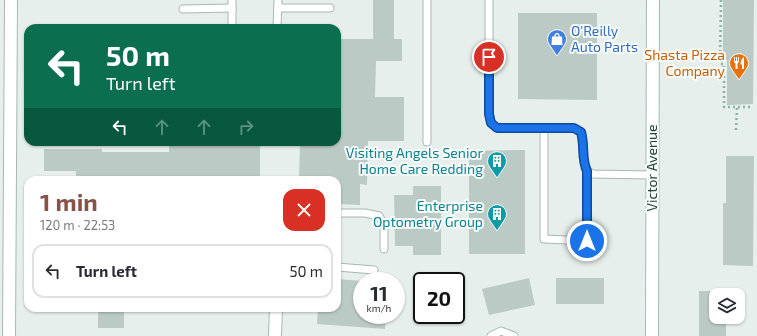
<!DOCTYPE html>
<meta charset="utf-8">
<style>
:root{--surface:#fff;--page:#f2f2f3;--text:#2b2b33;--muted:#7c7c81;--line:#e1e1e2;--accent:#855347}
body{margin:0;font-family:"Exo 2",sans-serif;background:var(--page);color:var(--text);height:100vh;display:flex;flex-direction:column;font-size:15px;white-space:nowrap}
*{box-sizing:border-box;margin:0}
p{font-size:13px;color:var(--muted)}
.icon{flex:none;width:22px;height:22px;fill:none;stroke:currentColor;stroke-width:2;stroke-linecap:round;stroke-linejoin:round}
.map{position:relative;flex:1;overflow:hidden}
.details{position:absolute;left:24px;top:176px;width:317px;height:136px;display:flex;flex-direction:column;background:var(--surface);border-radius:12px;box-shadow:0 1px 3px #0004}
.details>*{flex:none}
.hud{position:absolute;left:24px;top:24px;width:317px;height:122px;border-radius:12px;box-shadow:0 1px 3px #0004;background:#0b6e4f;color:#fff;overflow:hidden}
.tools{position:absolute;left:709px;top:288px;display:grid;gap:8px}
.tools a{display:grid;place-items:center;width:36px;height:36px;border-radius:8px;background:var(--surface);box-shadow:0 1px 3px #0004;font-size:20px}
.speed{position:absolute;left:353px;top:272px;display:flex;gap:8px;font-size:20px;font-weight:700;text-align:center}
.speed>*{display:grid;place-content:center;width:52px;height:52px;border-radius:50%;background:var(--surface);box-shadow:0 1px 3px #0004;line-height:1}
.speed small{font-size:10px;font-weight:400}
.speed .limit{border:2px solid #111;border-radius:6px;background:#fff;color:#111}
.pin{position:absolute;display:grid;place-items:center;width:34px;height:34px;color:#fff;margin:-17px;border:2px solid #fff;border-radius:50%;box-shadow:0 1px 4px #0007}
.me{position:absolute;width:44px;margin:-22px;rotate:0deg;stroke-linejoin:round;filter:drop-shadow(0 0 3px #0008)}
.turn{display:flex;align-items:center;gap:14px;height:84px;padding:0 16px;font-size:18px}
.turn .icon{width:52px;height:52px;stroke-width:2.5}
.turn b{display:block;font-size:28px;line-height:34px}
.lanes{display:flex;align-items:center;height:38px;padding:0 16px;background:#0003;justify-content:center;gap:20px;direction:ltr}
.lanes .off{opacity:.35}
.round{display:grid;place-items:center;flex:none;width:42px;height:42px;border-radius:12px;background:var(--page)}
.headline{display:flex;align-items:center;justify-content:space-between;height:68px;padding:0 16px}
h1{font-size:24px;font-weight:700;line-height:30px;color:var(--accent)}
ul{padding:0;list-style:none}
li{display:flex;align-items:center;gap:12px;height:54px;margin:0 8px 6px;padding:0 8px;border:2px solid var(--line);border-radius:12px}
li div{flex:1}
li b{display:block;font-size:15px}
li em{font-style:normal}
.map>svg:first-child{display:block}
.building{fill:#bbcac4}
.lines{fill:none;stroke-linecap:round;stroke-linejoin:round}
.service-casing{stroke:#a8b8b2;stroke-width:9}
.minor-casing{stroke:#a8b8b2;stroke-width:14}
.secondary-casing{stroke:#a4bbb3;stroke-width:14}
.path{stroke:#86b3a5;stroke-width:2.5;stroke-dasharray:2 3;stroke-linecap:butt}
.service{stroke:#fff;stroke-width:7}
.minor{stroke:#fff;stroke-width:12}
.secondary{stroke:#fff;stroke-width:12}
.route-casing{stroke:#114b97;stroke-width:10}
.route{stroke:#1a73e8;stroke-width:7}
.labels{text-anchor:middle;stroke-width:4;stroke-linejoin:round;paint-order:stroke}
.shop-label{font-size:14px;fill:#366cbe;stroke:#f7fbf9;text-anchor:start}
.food-label{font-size:14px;fill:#c56008;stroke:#f7fbf9;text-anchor:end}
.culture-label{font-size:14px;fill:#0d838f;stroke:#f7fbf9;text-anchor:end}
.street-label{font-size:14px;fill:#24423a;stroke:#f7fbf9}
</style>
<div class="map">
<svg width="757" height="336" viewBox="0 0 757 336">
<rect width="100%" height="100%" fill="#e6efeb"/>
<g class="building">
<path d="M 373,0 L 394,0 L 394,39 L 402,39 L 402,61 L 376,61 L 375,97 L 404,97 L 404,141 L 368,141 L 367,185 L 360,184 L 360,205 L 340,204 L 340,185 L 337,185 L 337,180 L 299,180 L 300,142 L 337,142 L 337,41 L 340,41 L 340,39 L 373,39 Z"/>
<path d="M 723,0 L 754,0 L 753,104 L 727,105 L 727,60 L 723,60 Z"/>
<path d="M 518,13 L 597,13 L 597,100 L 518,99 Z"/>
<path d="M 169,142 L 260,142 L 260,180 L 190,180 L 190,177 L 76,177 L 76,171 L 44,171 L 44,149 L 102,149 L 102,152 L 169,152 Z"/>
<path d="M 525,150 L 525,254 L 469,254 L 469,151 Z"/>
<path d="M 726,156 L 754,156 L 753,266 L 723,265 L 723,203 L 726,203 Z"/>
<path d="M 413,186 L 441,186 L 441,255 L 413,255 L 413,246 L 395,246 L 394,195 L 413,195 Z"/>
<path d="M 529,278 L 535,305 L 489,315 L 482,289 Z"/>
<rect x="556" y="278" width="48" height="26"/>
<path d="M 337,279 L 362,281 L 362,315 L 386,315 L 385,329 L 317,324 L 318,308 L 337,308 Z"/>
<path d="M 699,291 L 726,291 L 726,295 L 716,295 L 716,317 L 726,317 L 726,336 L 699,336 Z"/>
<rect x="98" y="308" width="26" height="20"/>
</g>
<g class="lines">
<defs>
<g id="service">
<path d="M 489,0 L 489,114 L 491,123 L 497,128 L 573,128 L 581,132 C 585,145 581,159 587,171 L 593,174 L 652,175"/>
<path d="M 278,8 L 330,8"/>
<path d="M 183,9 L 232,8"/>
<path d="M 232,28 L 232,0"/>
<path d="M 277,28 L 278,0"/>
<path d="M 544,128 L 544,239 L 587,241 L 587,171"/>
<path d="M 427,142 L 427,0"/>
<path d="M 337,213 L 365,213 L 379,216 L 384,225 L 384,249"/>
<path d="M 337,267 L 374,270"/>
<path d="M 491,336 L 501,331 L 514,336"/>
</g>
<g id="minor">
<path d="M 9,336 L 11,0"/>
<path d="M 275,336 L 276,308"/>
</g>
<path id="secondary" d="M 652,336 L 653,0"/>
</defs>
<use href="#service" class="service-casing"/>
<use href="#minor" class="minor-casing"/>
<use href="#secondary" class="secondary-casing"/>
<g class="path">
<path d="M 721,0 L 720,64 L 724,64 L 724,107 L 750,107"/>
<path d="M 736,130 L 737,107"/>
</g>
<use href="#service" class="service"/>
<use href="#minor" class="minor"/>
<use href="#secondary" class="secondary"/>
</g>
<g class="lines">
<defs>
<path id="route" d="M 489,57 L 489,114 L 491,123 L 497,128 L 574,128 L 581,132 C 585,145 581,159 587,171 L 587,241"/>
</defs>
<use href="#route" class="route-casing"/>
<use href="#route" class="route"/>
</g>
<defs>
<symbol id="shop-pin" viewBox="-11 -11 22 30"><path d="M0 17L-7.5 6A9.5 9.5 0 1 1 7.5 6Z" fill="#3f7fe0" stroke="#f7fbf9"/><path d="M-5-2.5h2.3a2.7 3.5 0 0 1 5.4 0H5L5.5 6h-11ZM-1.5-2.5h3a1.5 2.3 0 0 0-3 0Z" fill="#fff"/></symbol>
<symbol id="restaurant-pin" viewBox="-11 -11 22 30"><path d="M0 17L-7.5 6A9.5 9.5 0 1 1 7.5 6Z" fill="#e8710a" stroke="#f7fbf9"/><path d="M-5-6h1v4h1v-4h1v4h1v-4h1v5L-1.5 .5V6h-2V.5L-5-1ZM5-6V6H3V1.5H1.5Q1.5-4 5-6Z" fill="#fff"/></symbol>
<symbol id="building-pin" viewBox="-11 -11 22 30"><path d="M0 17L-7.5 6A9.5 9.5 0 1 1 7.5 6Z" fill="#0f9aa8" stroke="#f7fbf9"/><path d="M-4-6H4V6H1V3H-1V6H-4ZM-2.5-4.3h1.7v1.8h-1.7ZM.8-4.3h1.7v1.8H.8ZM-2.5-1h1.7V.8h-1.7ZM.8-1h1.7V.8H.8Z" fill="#fff"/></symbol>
</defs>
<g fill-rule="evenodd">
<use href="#shop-pin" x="546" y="28" width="22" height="30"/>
<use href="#restaurant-pin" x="728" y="52" width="22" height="30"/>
<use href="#building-pin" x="486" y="150" width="22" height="30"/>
<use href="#building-pin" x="486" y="203" width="22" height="30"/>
</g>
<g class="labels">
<g class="shop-label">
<text x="571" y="36">O'Reilly<tspan x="571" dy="16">Auto Parts</tspan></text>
</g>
<g class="food-label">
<text x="725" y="60">Shasta Pizza<tspan x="725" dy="16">Company</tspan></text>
</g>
<g class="culture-label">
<text x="483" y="158">Visiting Angels Senior<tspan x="483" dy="16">Home Care Redding</tspan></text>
<text x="483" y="211">Enterprise<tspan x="483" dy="16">Optometry Group</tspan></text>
</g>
<g class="street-label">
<text transform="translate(652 168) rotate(-90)" y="5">Victor Avenue</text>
</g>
</g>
</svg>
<div class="tools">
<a><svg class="icon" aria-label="layers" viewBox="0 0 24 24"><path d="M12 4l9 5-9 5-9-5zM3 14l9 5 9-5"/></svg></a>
</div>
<div class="speed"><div>11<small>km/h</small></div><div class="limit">20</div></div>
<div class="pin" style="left:489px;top:57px;background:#d93025"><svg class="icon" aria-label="arrive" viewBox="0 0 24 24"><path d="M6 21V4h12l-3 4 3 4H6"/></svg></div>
<svg class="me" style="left:587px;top:241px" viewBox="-20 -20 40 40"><circle r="17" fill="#1a73e8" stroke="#fff" stroke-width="3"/><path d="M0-11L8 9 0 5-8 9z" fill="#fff"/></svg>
<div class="hud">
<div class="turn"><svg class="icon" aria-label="left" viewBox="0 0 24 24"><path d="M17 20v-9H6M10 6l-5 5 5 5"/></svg><div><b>50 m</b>Turn left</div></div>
<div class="lanes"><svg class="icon" aria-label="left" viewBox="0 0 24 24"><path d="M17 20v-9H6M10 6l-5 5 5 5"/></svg><svg class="icon off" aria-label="ahead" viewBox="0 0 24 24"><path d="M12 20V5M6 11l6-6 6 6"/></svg><svg class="icon off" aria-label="ahead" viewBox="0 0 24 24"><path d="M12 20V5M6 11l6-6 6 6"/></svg><svg class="icon off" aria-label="right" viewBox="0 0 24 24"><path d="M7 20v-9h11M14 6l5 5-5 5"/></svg></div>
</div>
<section class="details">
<div class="headline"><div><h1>1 min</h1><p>120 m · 22:53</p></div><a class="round" style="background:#d93025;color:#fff"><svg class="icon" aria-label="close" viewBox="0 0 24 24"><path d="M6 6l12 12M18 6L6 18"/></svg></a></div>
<ul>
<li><svg class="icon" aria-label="left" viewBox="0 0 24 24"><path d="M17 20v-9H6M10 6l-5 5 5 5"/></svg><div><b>Turn left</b></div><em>50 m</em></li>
</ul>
</section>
</div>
